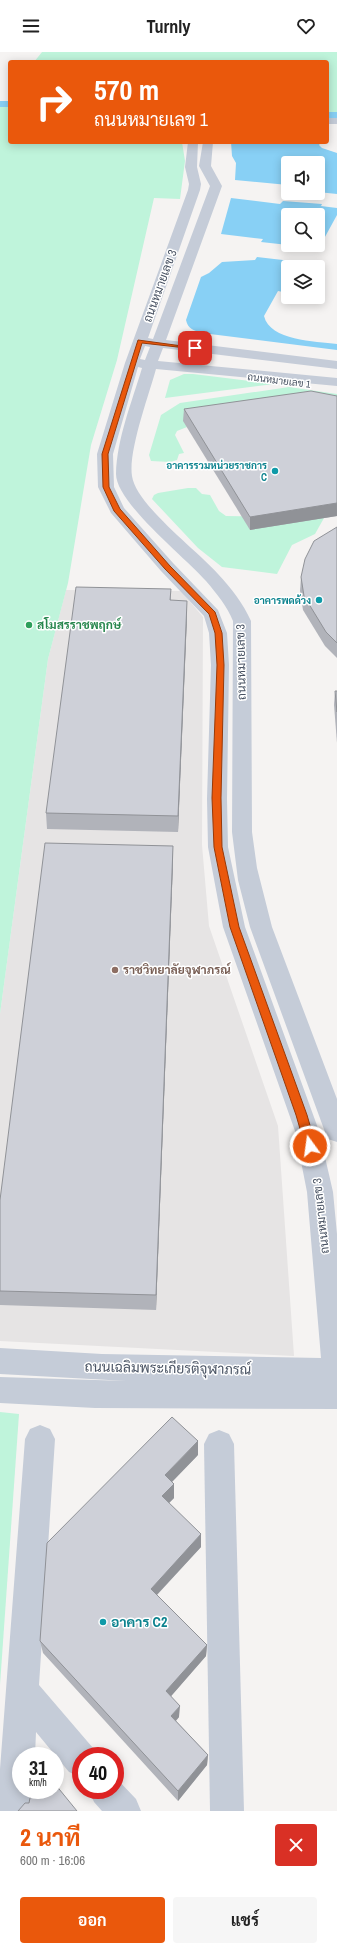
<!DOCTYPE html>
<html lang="th">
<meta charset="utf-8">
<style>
:root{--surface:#fff;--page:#f6f6f6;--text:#222;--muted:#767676;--accent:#ea580c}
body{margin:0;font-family:"Archivo Narrow",Sarabun,sans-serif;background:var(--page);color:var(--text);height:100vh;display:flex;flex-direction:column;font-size:15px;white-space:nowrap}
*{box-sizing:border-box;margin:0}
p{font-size:13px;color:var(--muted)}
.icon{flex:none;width:22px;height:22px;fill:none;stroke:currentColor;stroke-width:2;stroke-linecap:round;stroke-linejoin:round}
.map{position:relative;height:1759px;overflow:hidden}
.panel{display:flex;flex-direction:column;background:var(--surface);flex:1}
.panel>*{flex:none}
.hud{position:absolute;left:8px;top:8px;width:321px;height:84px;border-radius:4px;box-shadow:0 2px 10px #0003;background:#ea580c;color:#fff;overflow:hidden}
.buttons{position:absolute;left:281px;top:104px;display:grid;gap:8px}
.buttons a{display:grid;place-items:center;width:44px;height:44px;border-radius:4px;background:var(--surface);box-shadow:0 2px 10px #0003;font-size:20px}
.speed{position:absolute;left:12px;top:1695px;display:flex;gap:8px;font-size:20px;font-weight:700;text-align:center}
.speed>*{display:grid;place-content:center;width:52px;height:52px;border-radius:50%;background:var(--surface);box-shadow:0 2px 10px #0003;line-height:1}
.speed small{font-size:10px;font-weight:400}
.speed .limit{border:6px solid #d22;background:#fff;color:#111}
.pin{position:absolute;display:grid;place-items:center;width:34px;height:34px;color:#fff;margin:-17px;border-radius:8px;box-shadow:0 2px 6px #0006}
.me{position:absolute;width:44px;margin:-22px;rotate:346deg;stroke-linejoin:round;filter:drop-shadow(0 0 3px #0008)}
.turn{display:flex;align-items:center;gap:14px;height:84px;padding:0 20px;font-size:18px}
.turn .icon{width:52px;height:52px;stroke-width:2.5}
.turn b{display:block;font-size:28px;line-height:34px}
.round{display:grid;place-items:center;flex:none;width:42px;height:42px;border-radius:4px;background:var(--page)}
.overview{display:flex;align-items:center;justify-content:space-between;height:68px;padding:0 20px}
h1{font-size:24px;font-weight:700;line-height:30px;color:var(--accent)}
.cta{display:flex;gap:8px;margin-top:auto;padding:8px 20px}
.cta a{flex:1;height:46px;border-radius:4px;background:var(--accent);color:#fff;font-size:16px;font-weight:700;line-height:46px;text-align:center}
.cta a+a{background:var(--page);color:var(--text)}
header{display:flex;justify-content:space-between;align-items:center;height:52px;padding:0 20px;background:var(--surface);font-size:18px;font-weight:700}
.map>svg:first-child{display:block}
.education{fill:#e6e4e4}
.green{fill:#bff4db}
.water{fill:#88d0f5}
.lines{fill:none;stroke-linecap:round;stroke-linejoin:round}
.canal{fill:#88d0f5;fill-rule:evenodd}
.minor{fill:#c5ccd8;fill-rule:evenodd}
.wall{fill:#b1b3ba}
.shaded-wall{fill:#909297}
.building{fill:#ced0d8;stroke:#909297}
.route{fill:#ea580c;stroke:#983908}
.culture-dot{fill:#0f9aa8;stroke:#fff;stroke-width:1.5}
.leisure-dot{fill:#2e9e5b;stroke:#fff;stroke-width:1.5}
.education-dot{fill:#8d6e63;stroke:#fff;stroke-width:1.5}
.labels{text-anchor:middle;stroke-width:3;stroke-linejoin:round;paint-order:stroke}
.far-street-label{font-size:10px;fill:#485262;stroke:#fff}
.far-culture-label{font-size:10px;font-weight:bold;fill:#0d838f;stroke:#fff;text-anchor:end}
.street-label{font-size:12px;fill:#485262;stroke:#fff}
.leisure-label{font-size:12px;font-weight:bold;fill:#27864d;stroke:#fff;text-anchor:start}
.education-label{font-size:12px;font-weight:bold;fill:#785e54;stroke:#fff;text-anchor:start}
.near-street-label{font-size:14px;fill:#485262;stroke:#fff}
.near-culture-label{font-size:14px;font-weight:bold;fill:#0d838f;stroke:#fff;text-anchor:start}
</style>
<header><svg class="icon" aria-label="menu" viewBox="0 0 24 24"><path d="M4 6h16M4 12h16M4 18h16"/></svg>Turnly<svg class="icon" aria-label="heart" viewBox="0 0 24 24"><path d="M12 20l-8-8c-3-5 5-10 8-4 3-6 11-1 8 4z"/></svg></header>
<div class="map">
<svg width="337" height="1759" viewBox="0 0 337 1759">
<rect width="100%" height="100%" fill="#f5f3f2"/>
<path class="education" d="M 66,538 L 181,539 L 203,565 L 202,793 L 209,874 L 278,1074 L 294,1304 L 0,1289 L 0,962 L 48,607 Z"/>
<g class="green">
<path d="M 42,0 L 337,0 L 337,62 L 327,62 L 327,10 L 34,10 Z"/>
<path d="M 0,54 L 10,54 L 10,90 L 182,90 L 185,109 L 180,147 L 154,146 L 117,308 L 91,393 L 68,531 L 48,607 L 0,962 Z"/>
<path d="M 184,322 L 193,322 L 274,332 L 165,346 L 170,328 Z"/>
<path d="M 289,335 L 337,342 L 337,357 L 184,369 L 187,375 L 177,379 L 175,383 L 184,401 L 179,402 L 177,408 L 170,410 L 151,409 L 149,403 L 161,363 L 180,351 Z"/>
<path d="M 188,436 L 196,436 L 202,442 L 210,443 L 219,459 L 226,464 L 324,466 L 315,482 L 292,493 L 277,522 L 222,515 L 198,496 L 152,447 L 154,443 L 158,441 Z"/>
<path d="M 0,1360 L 19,1362 L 0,1633 Z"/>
</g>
<g class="water">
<path d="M 231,90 L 321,90 L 319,93 L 322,96 L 337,101 L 337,142 L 318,140 L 318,111 L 288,111 L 288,133 L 235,128 L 236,111 L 232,104 Z"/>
<path d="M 231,146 L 280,152 L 283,149 L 322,152 L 321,154 L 337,156 L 337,163 L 320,194 L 308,193 L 318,193 L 318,163 L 288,163 L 288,193 L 261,190 L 263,187 L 221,182 Z"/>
<path d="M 257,205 L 300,210 L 297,215 L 288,215 L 288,231 L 283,240 L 278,239 L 264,264 C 270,289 315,289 337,292 L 337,298 L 202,281 C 193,278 188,277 186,268 L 201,225 L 209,221 L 222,210 L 255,208 Z"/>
</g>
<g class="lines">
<g class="canal">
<rect x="0" y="49" width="10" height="6"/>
<rect x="327" y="60" width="10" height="6"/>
</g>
<g class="minor">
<rect x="327" y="66" width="10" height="6"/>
<path d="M 188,90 L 198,90 L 197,115 L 201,132 L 200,138 L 148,286 L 153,287 L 210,134 L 199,114 L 203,90 L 213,90 L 211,114 L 222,134 L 166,288 L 337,309 L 337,317 L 163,296 L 158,309 L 337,326 L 337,334 L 156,317 C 149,343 128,399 132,424 C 136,453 197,498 218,522 C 231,536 243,551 251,569 L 252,780 L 257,816 L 272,875 L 337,1047 L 337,1090 L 328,1087 L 325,1080 L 250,875 L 238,828 L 232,780 L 233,569 C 227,554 217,542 206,529 C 186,506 116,451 116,422 C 117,386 132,350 142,316 L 138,315 L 113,402 L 114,435 L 124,456 L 173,511 L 218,558 L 227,581 L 229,613 L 227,747 L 228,795 L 245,875 L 319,1079 L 333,1140 L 337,1182 L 337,1357 L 95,1356 L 0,1351 L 0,1325 L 127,1329 L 0,1322 L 0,1296 L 102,1302 L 321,1306 L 307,1140 L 295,1079 L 223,875 L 208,795 L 207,747 L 211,613 L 209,581 L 204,564 L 161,519 L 111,461 L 98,435 L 97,402 L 125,311 L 188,138 L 189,132 L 185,115 ZM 145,294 L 150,295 L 145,308 L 140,307 Z"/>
<path d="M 40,1373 L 50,1377 L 55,1387 L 39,1633 L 93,1696 L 96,1704 L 81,1704 L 81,1725 L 69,1720 L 36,1680 L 35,1704 L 21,1704 L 21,1738 L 33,1738 L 31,1759 L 0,1759 L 0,1717 L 25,1387 L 30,1377 Z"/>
<path d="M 219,1378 L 229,1382 L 234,1392 L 244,1759 L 210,1759 L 204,1392 L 209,1382 Z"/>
<path d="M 115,1725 L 136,1747 L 141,1759 L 102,1759 L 94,1750 L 89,1738 L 115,1738 Z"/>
</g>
</g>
<g class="wall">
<path d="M 337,344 L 337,464 L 250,478 L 183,369 L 184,357 Z"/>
<path d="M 337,475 L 337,606 L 325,594 L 303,558 L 300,539 L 301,525 Z"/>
<path d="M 171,537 L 171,548 L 187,564 L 178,780 L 47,777 L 46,761 Z"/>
<path d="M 335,639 L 337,639 L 337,691 L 334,653 Z"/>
<path d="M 173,794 L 173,810 L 156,1258 L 0,1253 L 0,1148 Z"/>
<path d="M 198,1403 L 172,1430 L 174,1446 L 169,1451 L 201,1495 L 157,1543 L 207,1593 L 206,1604 L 171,1644 L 179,1665 L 176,1669 L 208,1703 L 207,1713 L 178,1749 L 43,1601 L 40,1589 L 47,1491 Z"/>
</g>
<g class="shaded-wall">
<path d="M 337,451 L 337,464 L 250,478 L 250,465 Z"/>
<path d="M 187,549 L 187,564 L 178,780 L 178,764 Z"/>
<path d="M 173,794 L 173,810 L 156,1258 L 156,1243 Z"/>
<path d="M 198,1389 L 198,1403 L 165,1437 L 165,1423 Z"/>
<path d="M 174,1432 L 174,1446 L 162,1458 L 162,1444 Z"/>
<path d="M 201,1482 L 201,1495 L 151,1549 L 151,1537 Z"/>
<path d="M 207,1593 L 206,1604 L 166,1650 L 166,1639 Z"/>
<path d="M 180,1654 L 179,1665 L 171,1674 L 171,1664 Z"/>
<path d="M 208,1703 L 207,1713 L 178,1749 L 178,1739 Z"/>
</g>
<g class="building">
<path d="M 311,339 L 337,344 L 337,451 L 250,465 L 184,357 Z"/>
<path d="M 337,475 L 337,591 L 326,580 L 304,544 L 301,525 L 305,507 L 314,489 Z"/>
<path d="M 76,535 L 171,537 L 170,548 L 187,549 L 178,764 L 46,761 Z"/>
<path d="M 335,639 L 337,639 L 337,660 Z"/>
<path d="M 45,791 L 173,794 L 156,1243 L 0,1239 L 0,1148 Z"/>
<path d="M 172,1365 L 198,1389 L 165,1423 L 174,1432 L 162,1444 L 201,1482 L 151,1537 L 207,1593 L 166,1639 L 180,1654 L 171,1664 L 208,1703 L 178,1739 L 40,1589 L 47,1491 Z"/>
<path d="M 55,1732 L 77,1759 L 18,1759 L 25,1751 L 29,1751 L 30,1746 L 37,1738 L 55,1738 Z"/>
</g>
<path class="route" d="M 138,288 L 197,296 L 195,297 L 142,291 L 108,402 L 109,435 L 120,457 L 170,514 L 215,560 L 222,581 L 224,613 L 221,746 L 222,795 L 239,875 L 307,1063 L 316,1094 L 310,1099 L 305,1094 L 296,1063 L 230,875 L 214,795 L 212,746 L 217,613 L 215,581 L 209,562 L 165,517 L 114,459 L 103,435 L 102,402 Z"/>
<g class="culture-dot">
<circle cx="275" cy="419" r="4"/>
<circle cx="319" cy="548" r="4"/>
<circle cx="103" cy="1570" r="4"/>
</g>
<circle class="leisure-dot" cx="29" cy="573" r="4"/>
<circle class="education-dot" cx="115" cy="918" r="4"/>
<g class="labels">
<g class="far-street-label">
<text transform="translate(279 328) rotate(7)" y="4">ถนนหมายเลข 1</text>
</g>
<g class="far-culture-label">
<text x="267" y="417">อาคารรวมหน่วยราชการ<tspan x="267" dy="12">C</tspan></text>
<text x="311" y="552">อาคารพดด้วง</text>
</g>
<g class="street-label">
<text transform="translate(160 234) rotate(-70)" y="4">ถนนหมายเลข 3</text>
<text transform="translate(241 610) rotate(-91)" y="4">ถนนหมายเลข 3</text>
<text transform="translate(321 1164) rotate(-96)" y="4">ถนนหมายเลข 3</text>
</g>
<g class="leisure-label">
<text x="37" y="577">สโมสรราชพฤกษ์</text>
</g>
<g class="education-label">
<text x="123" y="922">ราชวิทยาลัยจุฬาภรณ์</text>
</g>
<g class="near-street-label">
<text transform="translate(168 1316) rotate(1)" y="5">ถนนเฉลิมพระเกียรติจุฬาภรณ์</text>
</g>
<g class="near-culture-label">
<text x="111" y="1575">อาคาร C2</text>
</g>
</g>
</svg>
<div class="buttons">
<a><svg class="icon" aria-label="sound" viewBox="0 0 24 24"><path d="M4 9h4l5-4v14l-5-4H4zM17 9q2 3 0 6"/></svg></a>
<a><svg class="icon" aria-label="search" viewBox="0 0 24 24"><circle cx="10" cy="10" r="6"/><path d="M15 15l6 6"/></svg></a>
<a><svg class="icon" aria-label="layers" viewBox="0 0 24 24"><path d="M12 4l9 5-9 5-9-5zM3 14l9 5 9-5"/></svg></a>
</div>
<div class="speed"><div>31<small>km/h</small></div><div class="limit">40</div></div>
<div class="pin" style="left:195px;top:296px;background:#d93025"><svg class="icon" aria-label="arrive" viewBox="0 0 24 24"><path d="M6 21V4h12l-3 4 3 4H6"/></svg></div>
<svg class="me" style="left:310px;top:1094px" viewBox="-20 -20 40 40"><circle r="17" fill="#ea580c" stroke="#fff" stroke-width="3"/><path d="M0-11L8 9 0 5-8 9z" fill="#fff"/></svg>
<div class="hud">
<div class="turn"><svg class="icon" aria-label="right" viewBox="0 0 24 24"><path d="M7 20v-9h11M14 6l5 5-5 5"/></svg><div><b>570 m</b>ถนนหมายเลข 1</div></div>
</div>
</div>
<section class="panel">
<div class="overview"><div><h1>2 นาที</h1><p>600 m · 16:06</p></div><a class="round" style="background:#d93025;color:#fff"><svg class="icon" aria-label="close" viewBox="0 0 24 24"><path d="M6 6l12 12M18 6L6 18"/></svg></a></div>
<div class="cta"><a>ออก</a><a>แชร์</a></div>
</section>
